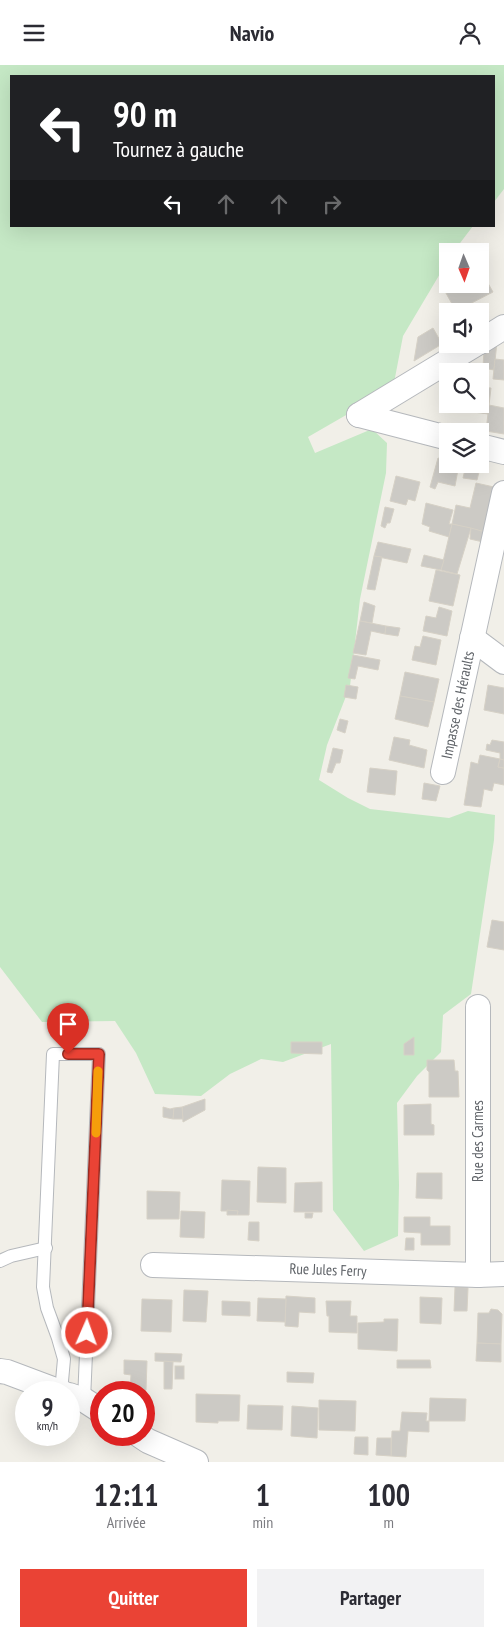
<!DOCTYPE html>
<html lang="fr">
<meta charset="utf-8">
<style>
:root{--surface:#fff;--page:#f2f2f3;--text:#2b2b33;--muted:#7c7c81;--accent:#ea4335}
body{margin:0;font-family:"PT Sans Narrow",sans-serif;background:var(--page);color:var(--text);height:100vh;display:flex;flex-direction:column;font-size:19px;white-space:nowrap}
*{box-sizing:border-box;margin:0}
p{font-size:16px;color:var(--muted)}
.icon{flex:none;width:28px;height:28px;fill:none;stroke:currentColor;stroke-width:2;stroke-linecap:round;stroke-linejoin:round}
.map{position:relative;height:1397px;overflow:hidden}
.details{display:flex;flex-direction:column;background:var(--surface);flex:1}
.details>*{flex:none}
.top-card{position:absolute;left:10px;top:10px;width:485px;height:152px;border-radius:0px;box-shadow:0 5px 20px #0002;background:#202124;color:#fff;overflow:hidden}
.needle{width:32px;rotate:178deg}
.tools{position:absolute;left:439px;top:178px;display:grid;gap:10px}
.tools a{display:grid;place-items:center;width:50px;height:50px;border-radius:0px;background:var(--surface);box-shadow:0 5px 20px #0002;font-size:25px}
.speed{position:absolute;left:15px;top:1316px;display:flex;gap:10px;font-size:25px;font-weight:700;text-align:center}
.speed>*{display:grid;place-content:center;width:65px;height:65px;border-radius:50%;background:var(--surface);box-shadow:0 5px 20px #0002;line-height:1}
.speed small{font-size:12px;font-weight:400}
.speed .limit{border:8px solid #d22;background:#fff;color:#111}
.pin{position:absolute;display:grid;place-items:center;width:42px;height:42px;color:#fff;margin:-51px -21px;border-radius:50% 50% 50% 0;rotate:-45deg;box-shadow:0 0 5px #0007}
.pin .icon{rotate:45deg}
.me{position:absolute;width:55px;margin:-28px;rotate:2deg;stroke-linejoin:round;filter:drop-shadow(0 0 4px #0008)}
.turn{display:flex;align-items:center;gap:18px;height:105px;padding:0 20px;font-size:22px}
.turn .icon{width:65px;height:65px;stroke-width:2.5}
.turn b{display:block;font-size:35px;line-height:42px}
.lanes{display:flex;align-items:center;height:48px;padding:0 20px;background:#0003;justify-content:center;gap:25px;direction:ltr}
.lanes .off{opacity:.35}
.eta{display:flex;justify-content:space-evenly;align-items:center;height:85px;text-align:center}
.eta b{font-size:30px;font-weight:800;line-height:35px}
.action{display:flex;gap:10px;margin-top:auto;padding:10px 20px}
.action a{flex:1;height:58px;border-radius:0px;background:var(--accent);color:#fff;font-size:20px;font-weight:800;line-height:58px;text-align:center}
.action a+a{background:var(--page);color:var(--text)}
header{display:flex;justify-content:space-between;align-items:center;height:65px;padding:0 20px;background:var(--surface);font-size:22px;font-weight:800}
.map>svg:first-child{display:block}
.green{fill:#c5e8c5}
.building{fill:#cccac5;stroke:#d6d1c6}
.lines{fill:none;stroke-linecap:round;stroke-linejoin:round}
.lane-casing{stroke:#b5b8bc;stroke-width:14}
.street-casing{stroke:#b5b8bc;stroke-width:26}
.lane{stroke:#fff;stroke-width:12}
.street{stroke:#fff;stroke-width:24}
.route-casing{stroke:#982c22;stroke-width:12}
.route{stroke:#ea4335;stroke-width:9}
.slow{stroke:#f59e0b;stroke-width:9}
.labels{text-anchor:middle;stroke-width:4;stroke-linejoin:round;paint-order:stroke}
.street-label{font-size:15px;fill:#5f6368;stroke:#fff}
</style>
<header><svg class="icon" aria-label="menu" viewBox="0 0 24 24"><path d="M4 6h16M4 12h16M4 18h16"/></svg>Navio<svg class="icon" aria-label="person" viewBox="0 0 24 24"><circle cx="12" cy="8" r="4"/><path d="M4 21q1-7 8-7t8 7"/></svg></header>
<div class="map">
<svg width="504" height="1397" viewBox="0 0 504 1397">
<rect width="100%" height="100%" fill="#f1efe8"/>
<path class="green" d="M 0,0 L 504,0 L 504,124 L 494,137 L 494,11 L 11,11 L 11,161 L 473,161 L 454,186 L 448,186 L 447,197 L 403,271 L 393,323 L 308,372 L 315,388 L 372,364 L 387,378 L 386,408 L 360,534 L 350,621 L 327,680 L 319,715 L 348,733 L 370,744 L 449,753 L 468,746 L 495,750 L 494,775 L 471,929 L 443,950 L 441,987 L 417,1011 L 397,1038 L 399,1120 L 398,1171 L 364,1186 L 333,1145 L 331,979 L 283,997 L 261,994 L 230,1009 L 201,1031 L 155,1029 L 136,988 L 115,956 L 42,957 L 0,902 Z"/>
<g class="building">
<path d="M 485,213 L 493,227 L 456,246 L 442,221 L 448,217 L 448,219 L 467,219 L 469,222 L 475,219 L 480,219 L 480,216 Z"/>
<path d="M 433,263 L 442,279 L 414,296 L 418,272 Z"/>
<path d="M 497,277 L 494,305 L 483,303 L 484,285 Z"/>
<path d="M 495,294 L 504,295 L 504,315 L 493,314 Z"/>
<path d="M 480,322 L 491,323 L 488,349 L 459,345 L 460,339 L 480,339 Z"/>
<path d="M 489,340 L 504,343 L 504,369 L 486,366 Z"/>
<path d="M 438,393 L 448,396 L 448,399 L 459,399 L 455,421 L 438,417 L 435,424 L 430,422 Z"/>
<path d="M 466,400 L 480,403 L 477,415 L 463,413 Z"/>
<path d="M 396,411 L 420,417 L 415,436 L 408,434 L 406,440 L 390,436 Z"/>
<path d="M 476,418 L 494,422 L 485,467 L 452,459 L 456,440 L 470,443 Z"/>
<path d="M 426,438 L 453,445 L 449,459 L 452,459 L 449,472 L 429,466 L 430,462 L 422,459 Z"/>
<path d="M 385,442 L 394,444 L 390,458 L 387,458 L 385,463 L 381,461 Z"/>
<path d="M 452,459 L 471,463 L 457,509 L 441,505 Z"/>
<path d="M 471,463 L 485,467 L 483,477 L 470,474 Z"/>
<path d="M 378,477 L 411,484 L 407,498 L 374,491 Z"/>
<path d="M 424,490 L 444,495 L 441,505 L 421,501 Z"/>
<path d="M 374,491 L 382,492 L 375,525 L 367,524 Z"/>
<path d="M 436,505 L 460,510 L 453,541 L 429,536 Z"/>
<path d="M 364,537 L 375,541 L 372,558 L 360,556 Z"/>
<path d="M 439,542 L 452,546 L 447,571 L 423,566 L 426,551 L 436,553 Z"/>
<path d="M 360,556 L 386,561 L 385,569 L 371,566 L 366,590 L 353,588 Z"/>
<path d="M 386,561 L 400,563 L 398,571 L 385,569 Z"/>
<path d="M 423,571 L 441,575 L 436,600 L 412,595 L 415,581 L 420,582 Z"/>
<path d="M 353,590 L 380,595 L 378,605 L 358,601 L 355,614 L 348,613 Z"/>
<path d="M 405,607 L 439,614 L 434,637 L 400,631 Z"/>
<path d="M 346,620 L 358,622 L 356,634 L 344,632 Z"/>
<path d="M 488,620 L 504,623 L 504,649 L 484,645 Z"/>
<path d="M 400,631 L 434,637 L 428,662 L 395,654 Z"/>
<path d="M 340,654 L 348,656 L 345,668 L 337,665 Z"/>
<path d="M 394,672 L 410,675 L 409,680 L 427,685 L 424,703 L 389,695 Z"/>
<path d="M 492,675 L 504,677 L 504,695 L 500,694 L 500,688 L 486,685 L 487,679 L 490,680 Z"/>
<path d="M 333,683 L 343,685 L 340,698 L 336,698 L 332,708 L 327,707 Z"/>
<path d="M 480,690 L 500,694 L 498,702 L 504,703 L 504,720 L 494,718 L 492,726 L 484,724 L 481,742 L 464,740 L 471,697 L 478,699 Z"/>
<path d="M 500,694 L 504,695 L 504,703 L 498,702 Z"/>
<path d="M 370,703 L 397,706 L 395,730 L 367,727 Z"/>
<path d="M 424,718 L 440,721 L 436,736 L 422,734 Z"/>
<path d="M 492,855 L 504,857 L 504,885 L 487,882 Z"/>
<path d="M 414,972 L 414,990 L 404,990 L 404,979 Z"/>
<path d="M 291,977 L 322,977 L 322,989 L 291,988 Z"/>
<path d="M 427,995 L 454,995 L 455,1006 L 458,1006 L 459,1032 L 429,1032 L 429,1007 L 427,1005 Z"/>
<path d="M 205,1034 L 205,1045 L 183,1057 L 182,1042 Z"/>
<path d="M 431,1039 L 431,1059 L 434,1060 L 434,1070 L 404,1070 L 404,1040 Z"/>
<path d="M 163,1042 L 170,1044 L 174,1043 L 173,1054 L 163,1052 Z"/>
<path d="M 182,1042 L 183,1054 L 173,1054 L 174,1043 Z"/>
<path d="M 258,1102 L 286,1103 L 286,1138 L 257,1137 Z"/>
<path d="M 417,1108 L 442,1108 L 442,1134 L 416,1133 Z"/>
<path d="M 222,1115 L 250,1116 L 249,1150 L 237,1150 L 238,1146 L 221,1146 Z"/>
<path d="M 322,1117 L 322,1147 L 294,1147 L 295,1118 Z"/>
<path d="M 147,1126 L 180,1127 L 179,1154 L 147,1154 Z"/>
<path d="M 227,1145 L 238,1146 L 237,1150 L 227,1150 Z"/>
<path d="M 181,1146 L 205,1147 L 204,1173 L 180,1172 Z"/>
<path d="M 305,1148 L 313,1148 L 312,1153 L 305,1153 Z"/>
<path d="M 404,1152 L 430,1152 L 430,1161 L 450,1161 L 450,1180 L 421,1180 L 421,1168 L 404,1167 Z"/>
<path d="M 249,1157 L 259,1157 L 259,1176 L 248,1175 Z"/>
<path d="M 406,1173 L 414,1173 L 414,1185 L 405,1185 Z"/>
<path d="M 455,1222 L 468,1223 L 467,1246 L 454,1246 Z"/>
<path d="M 184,1225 L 208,1226 L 206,1257 L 183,1256 Z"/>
<path d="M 286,1231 L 315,1233 L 315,1248 L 299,1247 L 298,1262 L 285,1261 Z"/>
<path d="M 420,1232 L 442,1233 L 441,1259 L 420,1258 Z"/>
<path d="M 258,1233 L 286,1234 L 285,1257 L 257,1256 Z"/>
<path d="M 142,1234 L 172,1235 L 171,1267 L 141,1266 Z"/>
<path d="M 222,1236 L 250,1237 L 250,1251 L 222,1250 Z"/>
<path d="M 326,1236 L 351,1236 L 350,1251 L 357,1251 L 357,1268 L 329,1267 L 329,1251 L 327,1251 Z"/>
<path d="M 491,1244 L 498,1245 L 502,1249 L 501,1279 L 477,1278 L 478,1248 L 489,1248 Z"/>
<path d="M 384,1254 L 398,1254 L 397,1286 L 358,1284 L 358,1258 L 384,1257 Z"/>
<path d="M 477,1278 L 501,1279 L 501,1297 L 476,1296 Z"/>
<path d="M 155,1288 L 182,1289 L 181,1297 L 155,1296 Z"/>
<path d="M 124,1295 L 147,1296 L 146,1325 L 130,1325 L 131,1310 L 124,1309 Z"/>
<path d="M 397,1295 L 430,1295 L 431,1303 L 397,1303 Z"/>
<path d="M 164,1296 L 173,1297 L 172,1324 L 164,1324 Z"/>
<rect x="175" y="1301" width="9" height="13"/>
<path d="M 287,1307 L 314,1308 L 313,1318 L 287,1317 Z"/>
<path d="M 196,1329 L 240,1330 L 239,1356 L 218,1356 L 218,1358 L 196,1357 Z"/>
<path d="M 430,1333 L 466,1334 L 465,1356 L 429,1356 Z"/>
<path d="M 319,1335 L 356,1336 L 355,1366 L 319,1365 Z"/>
<path d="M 248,1340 L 283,1341 L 282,1365 L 247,1364 Z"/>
<path d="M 292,1341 L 318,1343 L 317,1373 L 291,1371 Z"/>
<path d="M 402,1347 L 427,1348 L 426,1356 L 429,1356 L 429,1367 L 408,1366 L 406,1392 L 391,1391 L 392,1366 L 400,1366 Z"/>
<path d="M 355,1372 L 368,1372 L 368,1390 L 354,1389 Z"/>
<path d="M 377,1373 L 391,1373 L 391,1391 L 376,1390 Z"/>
</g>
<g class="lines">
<defs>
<g id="lane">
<path d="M 0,1196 L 11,1191 L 46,1183"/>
<path d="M 61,1327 L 64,1294 L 58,1273 L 47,1243 L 43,1222 L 53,989 L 99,989 L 84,1335"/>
</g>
<g id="street">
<path d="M 480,277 L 504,262"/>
<path d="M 359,350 L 476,279"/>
<path d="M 359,350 L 448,373"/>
<path d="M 480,381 L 504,387"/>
<path d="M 472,573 L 504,597"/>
<path d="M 443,707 L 504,428"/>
<path d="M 153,1200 L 478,1210 L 504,1209"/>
<path d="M 478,1210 L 478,942"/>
<path d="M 0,1306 L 7,1307 L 63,1328"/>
<path d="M 69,1330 L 84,1335 L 101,1346"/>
<path d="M 139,1370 L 148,1376 L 196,1397"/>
</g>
</defs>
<use href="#lane" class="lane-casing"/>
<use href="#street" class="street-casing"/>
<use href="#lane" class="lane"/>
<use href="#street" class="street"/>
</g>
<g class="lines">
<defs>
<path id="route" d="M 68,989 L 99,989 L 87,1268"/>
</defs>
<use href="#route" class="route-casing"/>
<use href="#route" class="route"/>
<path class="slow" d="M 96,1068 L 98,1006"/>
</g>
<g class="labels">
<g class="street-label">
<text transform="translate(458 640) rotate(-78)" y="5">Impasse des Héraults</text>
<text transform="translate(478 1076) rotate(-90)" y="5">Rue des Carmes</text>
<text transform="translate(328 1205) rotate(2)" y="5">Rue Jules Ferry</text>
</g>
</g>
</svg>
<div class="tools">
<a><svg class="needle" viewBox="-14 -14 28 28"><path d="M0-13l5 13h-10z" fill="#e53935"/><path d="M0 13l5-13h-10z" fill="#7c7c81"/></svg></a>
<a><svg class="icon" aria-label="sound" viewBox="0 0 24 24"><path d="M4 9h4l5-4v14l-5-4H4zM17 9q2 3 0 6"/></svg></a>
<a><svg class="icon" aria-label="search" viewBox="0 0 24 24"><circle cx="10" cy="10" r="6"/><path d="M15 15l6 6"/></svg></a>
<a><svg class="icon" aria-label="layers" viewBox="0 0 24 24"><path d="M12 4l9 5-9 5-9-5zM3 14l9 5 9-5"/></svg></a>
</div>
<div class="speed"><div>9<small>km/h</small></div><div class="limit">20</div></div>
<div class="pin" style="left:68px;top:989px;background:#d93025"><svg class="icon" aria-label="arrive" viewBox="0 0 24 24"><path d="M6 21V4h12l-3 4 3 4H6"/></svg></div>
<svg class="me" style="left:87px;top:1268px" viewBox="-20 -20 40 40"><circle r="17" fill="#ea4335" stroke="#fff" stroke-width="3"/><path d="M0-11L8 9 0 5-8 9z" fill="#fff"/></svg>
<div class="top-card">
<div class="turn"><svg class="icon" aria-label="left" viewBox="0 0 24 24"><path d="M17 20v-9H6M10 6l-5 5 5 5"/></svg><div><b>90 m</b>Tournez à gauche</div></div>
<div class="lanes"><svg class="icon" aria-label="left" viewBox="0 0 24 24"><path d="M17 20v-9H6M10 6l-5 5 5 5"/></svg><svg class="icon off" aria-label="ahead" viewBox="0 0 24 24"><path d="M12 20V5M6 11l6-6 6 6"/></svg><svg class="icon off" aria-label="ahead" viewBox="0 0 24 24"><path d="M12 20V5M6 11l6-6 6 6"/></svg><svg class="icon off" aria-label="right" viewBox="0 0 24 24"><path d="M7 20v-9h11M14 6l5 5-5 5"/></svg></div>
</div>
</div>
<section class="details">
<div class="eta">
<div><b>12:11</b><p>Arrivée</p></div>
<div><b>1</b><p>min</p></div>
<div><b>100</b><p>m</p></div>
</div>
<div class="action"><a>Quitter</a><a>Partager</a></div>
</section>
